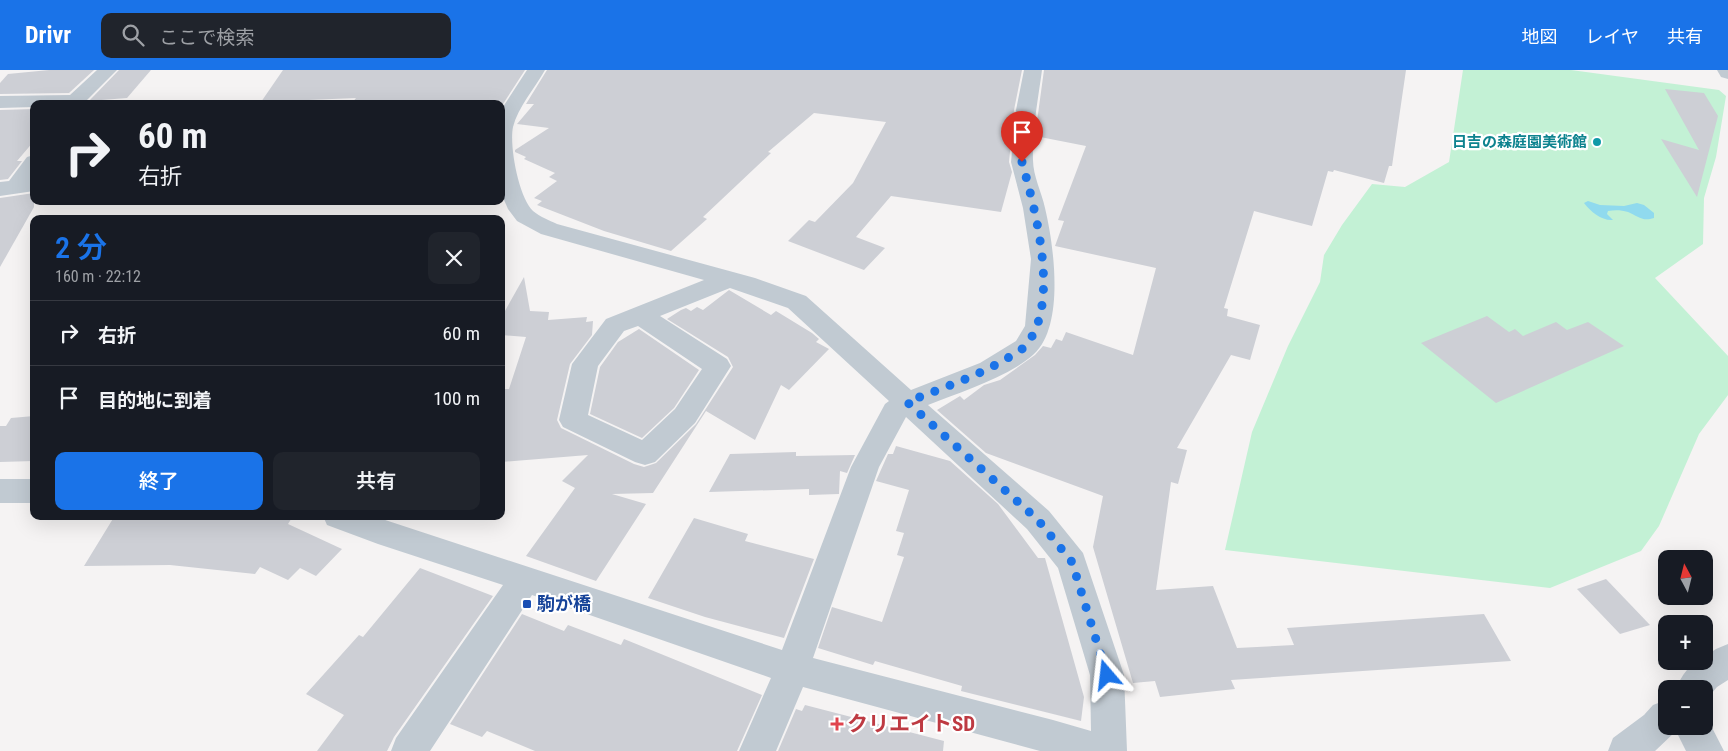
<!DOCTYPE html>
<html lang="ja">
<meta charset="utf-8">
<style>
:root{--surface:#171b24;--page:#20242c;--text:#f1f3f6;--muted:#9ea1a6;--line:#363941;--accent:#1a73e8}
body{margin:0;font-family:"Roboto Condensed","Noto Sans JP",sans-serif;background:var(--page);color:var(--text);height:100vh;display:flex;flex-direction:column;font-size:19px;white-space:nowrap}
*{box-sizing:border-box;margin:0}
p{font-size:16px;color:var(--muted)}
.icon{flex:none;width:28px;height:28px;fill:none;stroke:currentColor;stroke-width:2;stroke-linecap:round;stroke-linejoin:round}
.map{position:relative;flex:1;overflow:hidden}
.drawer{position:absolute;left:30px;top:145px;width:475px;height:305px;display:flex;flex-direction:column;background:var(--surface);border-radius:10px;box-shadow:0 5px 20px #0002}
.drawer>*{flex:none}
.guide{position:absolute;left:30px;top:30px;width:475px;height:105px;border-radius:10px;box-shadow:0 5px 20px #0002;background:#171b24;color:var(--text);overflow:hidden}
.needle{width:32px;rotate:353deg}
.buttons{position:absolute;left:1658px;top:480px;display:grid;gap:10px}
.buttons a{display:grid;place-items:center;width:55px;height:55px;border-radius:10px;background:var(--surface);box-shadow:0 5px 20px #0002;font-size:25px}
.pin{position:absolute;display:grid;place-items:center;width:42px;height:42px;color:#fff;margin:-51px -21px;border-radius:50% 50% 50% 0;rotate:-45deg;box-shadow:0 0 5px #0007}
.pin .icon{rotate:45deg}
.me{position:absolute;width:55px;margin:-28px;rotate:343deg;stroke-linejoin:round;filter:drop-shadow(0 0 4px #0008)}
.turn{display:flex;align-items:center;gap:18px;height:105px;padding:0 25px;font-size:22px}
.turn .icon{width:65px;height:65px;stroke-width:2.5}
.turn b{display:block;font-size:35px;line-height:42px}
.round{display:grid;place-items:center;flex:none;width:52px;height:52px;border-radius:10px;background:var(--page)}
.summary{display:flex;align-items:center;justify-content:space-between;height:85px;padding:0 25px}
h1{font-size:30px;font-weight:600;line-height:38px;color:var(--accent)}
.primary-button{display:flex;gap:10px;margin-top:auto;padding:10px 25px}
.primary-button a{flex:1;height:58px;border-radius:10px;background:var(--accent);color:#fff;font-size:20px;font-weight:600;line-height:58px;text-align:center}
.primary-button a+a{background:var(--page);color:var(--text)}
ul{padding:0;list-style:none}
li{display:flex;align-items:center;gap:15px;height:65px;padding:0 25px;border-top:1px solid var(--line)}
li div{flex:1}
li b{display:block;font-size:19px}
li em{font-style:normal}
header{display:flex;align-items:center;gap:30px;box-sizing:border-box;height:70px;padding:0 25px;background:var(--accent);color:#fff}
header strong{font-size:24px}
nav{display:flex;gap:28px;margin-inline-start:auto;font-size:18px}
.search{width:350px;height:45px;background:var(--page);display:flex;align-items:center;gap:12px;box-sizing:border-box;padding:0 18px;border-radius:10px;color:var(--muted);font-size:19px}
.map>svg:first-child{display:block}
.green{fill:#c3f1d5}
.water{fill:#90daee}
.building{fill:#cdcfd5}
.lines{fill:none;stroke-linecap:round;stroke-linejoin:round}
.minor{fill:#c1cad2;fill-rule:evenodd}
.route{stroke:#1a73e8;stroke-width:9;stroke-dasharray:0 16.2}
.culture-dot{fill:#0f9aa8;stroke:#fff;stroke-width:2}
.transit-dot{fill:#1a4fb4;stroke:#fff;stroke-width:2}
.health-dot{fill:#e0444e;stroke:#fff;stroke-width:2}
.labels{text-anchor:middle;stroke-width:4.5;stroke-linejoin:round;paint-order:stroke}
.far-culture-label{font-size:15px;font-weight:bold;fill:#0d838f;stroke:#fff;text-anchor:end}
.transit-label{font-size:18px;font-weight:bold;fill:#164399;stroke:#fff;text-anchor:start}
.near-health-label{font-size:21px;font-weight:bold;fill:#be3a42;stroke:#fff;text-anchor:start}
</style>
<header>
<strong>Drivr</strong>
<div class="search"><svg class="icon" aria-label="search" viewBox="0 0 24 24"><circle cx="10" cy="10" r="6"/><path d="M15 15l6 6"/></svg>ここで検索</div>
<nav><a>地図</a><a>レイヤ</a><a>共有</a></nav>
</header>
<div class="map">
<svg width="1728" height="681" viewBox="0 0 1728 681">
<rect width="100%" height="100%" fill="#f5f3f3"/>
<path class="green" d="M 1463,0 L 1571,0 L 1719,20 L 1726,26 L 1716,87 L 1704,128 L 1703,174 L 1655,208 L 1728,286 L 1728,325 L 1699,364 L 1659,456 L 1641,481 L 1550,518 L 1225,480 L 1252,362 L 1288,276 L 1320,212 L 1324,185 L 1342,155 L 1372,114 L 1405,117 L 1449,92 Z"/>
<path class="water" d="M 1588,131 L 1600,135 L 1624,136 L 1637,133 L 1644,135 L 1654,143 L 1654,148 C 1642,152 1638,146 1628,142 C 1621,140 1615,140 1608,141 L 1607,144 L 1613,150 C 1602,151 1591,142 1584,133 Z"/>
<g class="building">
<path d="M 49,0 L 94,0 L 69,23 L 0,24 L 0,13 L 8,4 Z"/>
<path d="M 119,0 L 151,0 L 127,28 L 89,31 Z"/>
<path d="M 283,0 L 525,0 L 503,34 L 352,33 L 356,28 L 261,32 Z"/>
<path d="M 547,0 L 1022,0 L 1014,40 L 1009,92 L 1012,102 L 1001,142 L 891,126 L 856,167 L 885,178 L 864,200 L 788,171 L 809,150 L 815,152 L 853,113 L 886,52 L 814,43 L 768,82 L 771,83 L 703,147 L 707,149 L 671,181 L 604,161 L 537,135 L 542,131 L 534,128 L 557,111 L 549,107 L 555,103 L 524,89 L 526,87 L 515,82 L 515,80 L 549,58 L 517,54 L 534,34 L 526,34 Z"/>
<path d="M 1044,0 L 1406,0 L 1392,96 L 1389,96 L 1384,113 L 1334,100 L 1333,102 L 1328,101 L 1312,156 L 1254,141 L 1224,238 L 1228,239 L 1227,246 L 1260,255 L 1250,290 L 1231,285 L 1177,378 L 1187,380 L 1178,414 L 1171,412 L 1156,520 L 1213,516 L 1237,578 L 1294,575 L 1287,558 L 1484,544 L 1511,591 L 1231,610 L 1235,619 L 1160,627 L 1155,611 L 1133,613 L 1093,477 L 1103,426 L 986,383 L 937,340 L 960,326 L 964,330 L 984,315 L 1000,310 L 1035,285 L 1043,276 L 1051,278 L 1056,269 L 1062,271 L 1066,262 L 1133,285 L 1156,198 L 1055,176 L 1064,151 L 1058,150 L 1086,76 L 1035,66 Z"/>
<path d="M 1665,19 L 1704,23 L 1718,46 L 1697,127 L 1661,69 L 1699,80 Z"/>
<path d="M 34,39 L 34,71 L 17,91 L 22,91 L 8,109 L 0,110 L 0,40 Z"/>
<path d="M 34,123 L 34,137 L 0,197 L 0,128 Z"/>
<path d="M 524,207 L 530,241 L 549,242 L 548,250 L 587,247 L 586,252 L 593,251 L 592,265 L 570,294 L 557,350 L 561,358 L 634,394 L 644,397 L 656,393 L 696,354 L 733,297 L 728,287 L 667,249 L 681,240 L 686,238 L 691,241 L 697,237 L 703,240 L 729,220 L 771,245 L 776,241 L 812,263 L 819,269 L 816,272 L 829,279 L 789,320 L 781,315 L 755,370 L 706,341 L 653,423 L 612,424 L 646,434 L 596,511 L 526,486 L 575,418 L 562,411 L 588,385 L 501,392 L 501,319 L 509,319 L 526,267 L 501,265 L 501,248 Z"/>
<path d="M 1487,246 L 1509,262 L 1515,259 L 1523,266 L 1556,252 L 1567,260 L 1588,252 L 1624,276 L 1496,333 L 1421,273 Z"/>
<path d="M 639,259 L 699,300 L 674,338 L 642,368 L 590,344 L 600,297 L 618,272 Z"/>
<path d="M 34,346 L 34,391 L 0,392 L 0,356 L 6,356 L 11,348 Z"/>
<path d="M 896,376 L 950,391 L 998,434 L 1038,488 L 1045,488 L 1084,627 L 1081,651 L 961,621 L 962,616 L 875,591 L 873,595 L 818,578 L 832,537 L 882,552 L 904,487 L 897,485 L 904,463 L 896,461 L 909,420 L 876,411 L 888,384 L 893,384 Z"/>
<path d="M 796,382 L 796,386 L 855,385 L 847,403 L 840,401 L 839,424 L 809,425 L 809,419 L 709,422 L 730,384 Z"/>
<path d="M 176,446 L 293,446 L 288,454 L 342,479 L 316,506 L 300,498 L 288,510 L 260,497 L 255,504 L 170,495 L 84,496 L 114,447 Z"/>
<path d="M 694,448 L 748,464 L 745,471 L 814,489 L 784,568 L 705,547 L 648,528 Z"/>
<path d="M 420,498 L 493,526 L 394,667 L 387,681 L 317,681 L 344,645 L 306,624 L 359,565 L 363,567 Z"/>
<path d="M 1606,509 L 1650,555 L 1620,564 L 1577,519 Z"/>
<path d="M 522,544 L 564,561 L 568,555 L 621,575 L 624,569 L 762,625 L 737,681 L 535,681 L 487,661 L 482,667 L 450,654 Z"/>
<path d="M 805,635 L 944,671 L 943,681 L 778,681 L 796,639 L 802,641 Z"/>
</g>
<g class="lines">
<g class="minor">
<path d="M 97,0 L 117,0 L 83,34 L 34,34 L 34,37 L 0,38 L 0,26 L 70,25 Z"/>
<path d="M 527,0 L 545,0 C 535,18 518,37 513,57 C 509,76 519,128 533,141 C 540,147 549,150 557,154 L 755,208 L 806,226 L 911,320 L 980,293 L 1016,271 L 1025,256 L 1031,189 L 1023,138 L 1011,92 L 1016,40 L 1024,0 L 1042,0 C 1038,30 1032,60 1033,90 C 1033,106 1042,123 1045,138 C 1054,176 1065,255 1034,284 C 1009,307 960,322 928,335 L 1049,441 L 1083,483 L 1124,605 L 1127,681 L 1040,681 L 803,617 L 776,681 L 739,681 L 771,608 L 532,525 L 430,681 L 391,681 L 396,668 L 503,515 L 378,474 L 327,455 L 323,446 L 373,446 L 782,580 L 851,397 L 885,334 L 889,331 L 788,238 L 730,218 L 660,246 L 727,289 L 731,296 L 695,353 L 655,392 L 645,395 L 635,392 L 563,357 L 559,350 L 572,294 L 606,249 L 704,210 L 541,164 L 517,151 L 508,139 L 501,123 L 501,40 ZM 638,256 L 702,299 L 675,339 L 642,370 L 588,345 L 598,296 L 624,261 ZM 906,347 L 1027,459 L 1058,498 L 1090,605 L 1091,661 L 1053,650 L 813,588 L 879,397 Z"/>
<path d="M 1717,0 L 1728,0 L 1728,9 L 1721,7 Z"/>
<path d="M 34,85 L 34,121 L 0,126 L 0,112 L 9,111 L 27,87 Z"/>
<rect x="0" y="409" width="34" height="24"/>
<path d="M 1728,574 L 1728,610 L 1717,617 L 1705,631 L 1704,631 L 1704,619 L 1676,619 C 1681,607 1690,591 1704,591 L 1704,587 L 1716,579 Z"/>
<path d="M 1666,630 L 1666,656 L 1704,656 L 1705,644 L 1724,681 L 1686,681 L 1676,661 L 1655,681 L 1608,681 L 1613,668 L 1644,645 L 1653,635 Z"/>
</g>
</g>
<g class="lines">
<path class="route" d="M 1022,92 C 1035,139 1061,233 1026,275 C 1022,280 1016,283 1011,286 C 979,306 942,318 907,332 L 1038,450 L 1072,492 L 1107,605"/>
</g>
<circle class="culture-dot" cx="1597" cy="72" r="5"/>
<rect class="transit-dot" x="522" y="529" width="10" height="10" rx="2.5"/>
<path class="health-dot" d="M834.5 646.5h5v5h5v5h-5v5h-5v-5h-5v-5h5z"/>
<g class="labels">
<g class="far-culture-label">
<text x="1587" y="77">日吉の森庭園美術館</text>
</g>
<g class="transit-label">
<text x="537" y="540">駒が橋</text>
</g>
<g class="near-health-label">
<text x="847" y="661">クリエイトSD</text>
</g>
</g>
</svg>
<div class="buttons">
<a><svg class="needle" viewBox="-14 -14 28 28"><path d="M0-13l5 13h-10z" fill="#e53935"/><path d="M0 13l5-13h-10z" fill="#9ea1a6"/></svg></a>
<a>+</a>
<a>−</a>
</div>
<div class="pin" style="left:1022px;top:92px;background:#d93025"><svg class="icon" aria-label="arrive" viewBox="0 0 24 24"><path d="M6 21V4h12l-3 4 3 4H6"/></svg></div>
<svg class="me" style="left:1107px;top:605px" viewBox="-20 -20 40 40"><path d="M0-17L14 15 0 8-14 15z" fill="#1a73e8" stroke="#fff" stroke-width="4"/></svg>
<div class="guide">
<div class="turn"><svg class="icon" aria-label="right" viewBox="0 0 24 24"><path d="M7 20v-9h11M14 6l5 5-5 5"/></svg><div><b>60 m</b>右折</div></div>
</div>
<section class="drawer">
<div class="summary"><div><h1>2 分</h1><p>160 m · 22:12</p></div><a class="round"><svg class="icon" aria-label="close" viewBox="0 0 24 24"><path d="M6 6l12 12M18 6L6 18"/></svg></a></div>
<ul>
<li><svg class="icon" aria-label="right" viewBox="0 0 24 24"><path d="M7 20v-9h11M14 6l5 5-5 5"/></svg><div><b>右折</b></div><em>60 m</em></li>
<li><svg class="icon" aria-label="arrive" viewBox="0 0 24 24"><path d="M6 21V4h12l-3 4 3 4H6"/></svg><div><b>目的地に到着</b></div><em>100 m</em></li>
</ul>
<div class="primary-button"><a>終了</a><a>共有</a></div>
</section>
</div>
